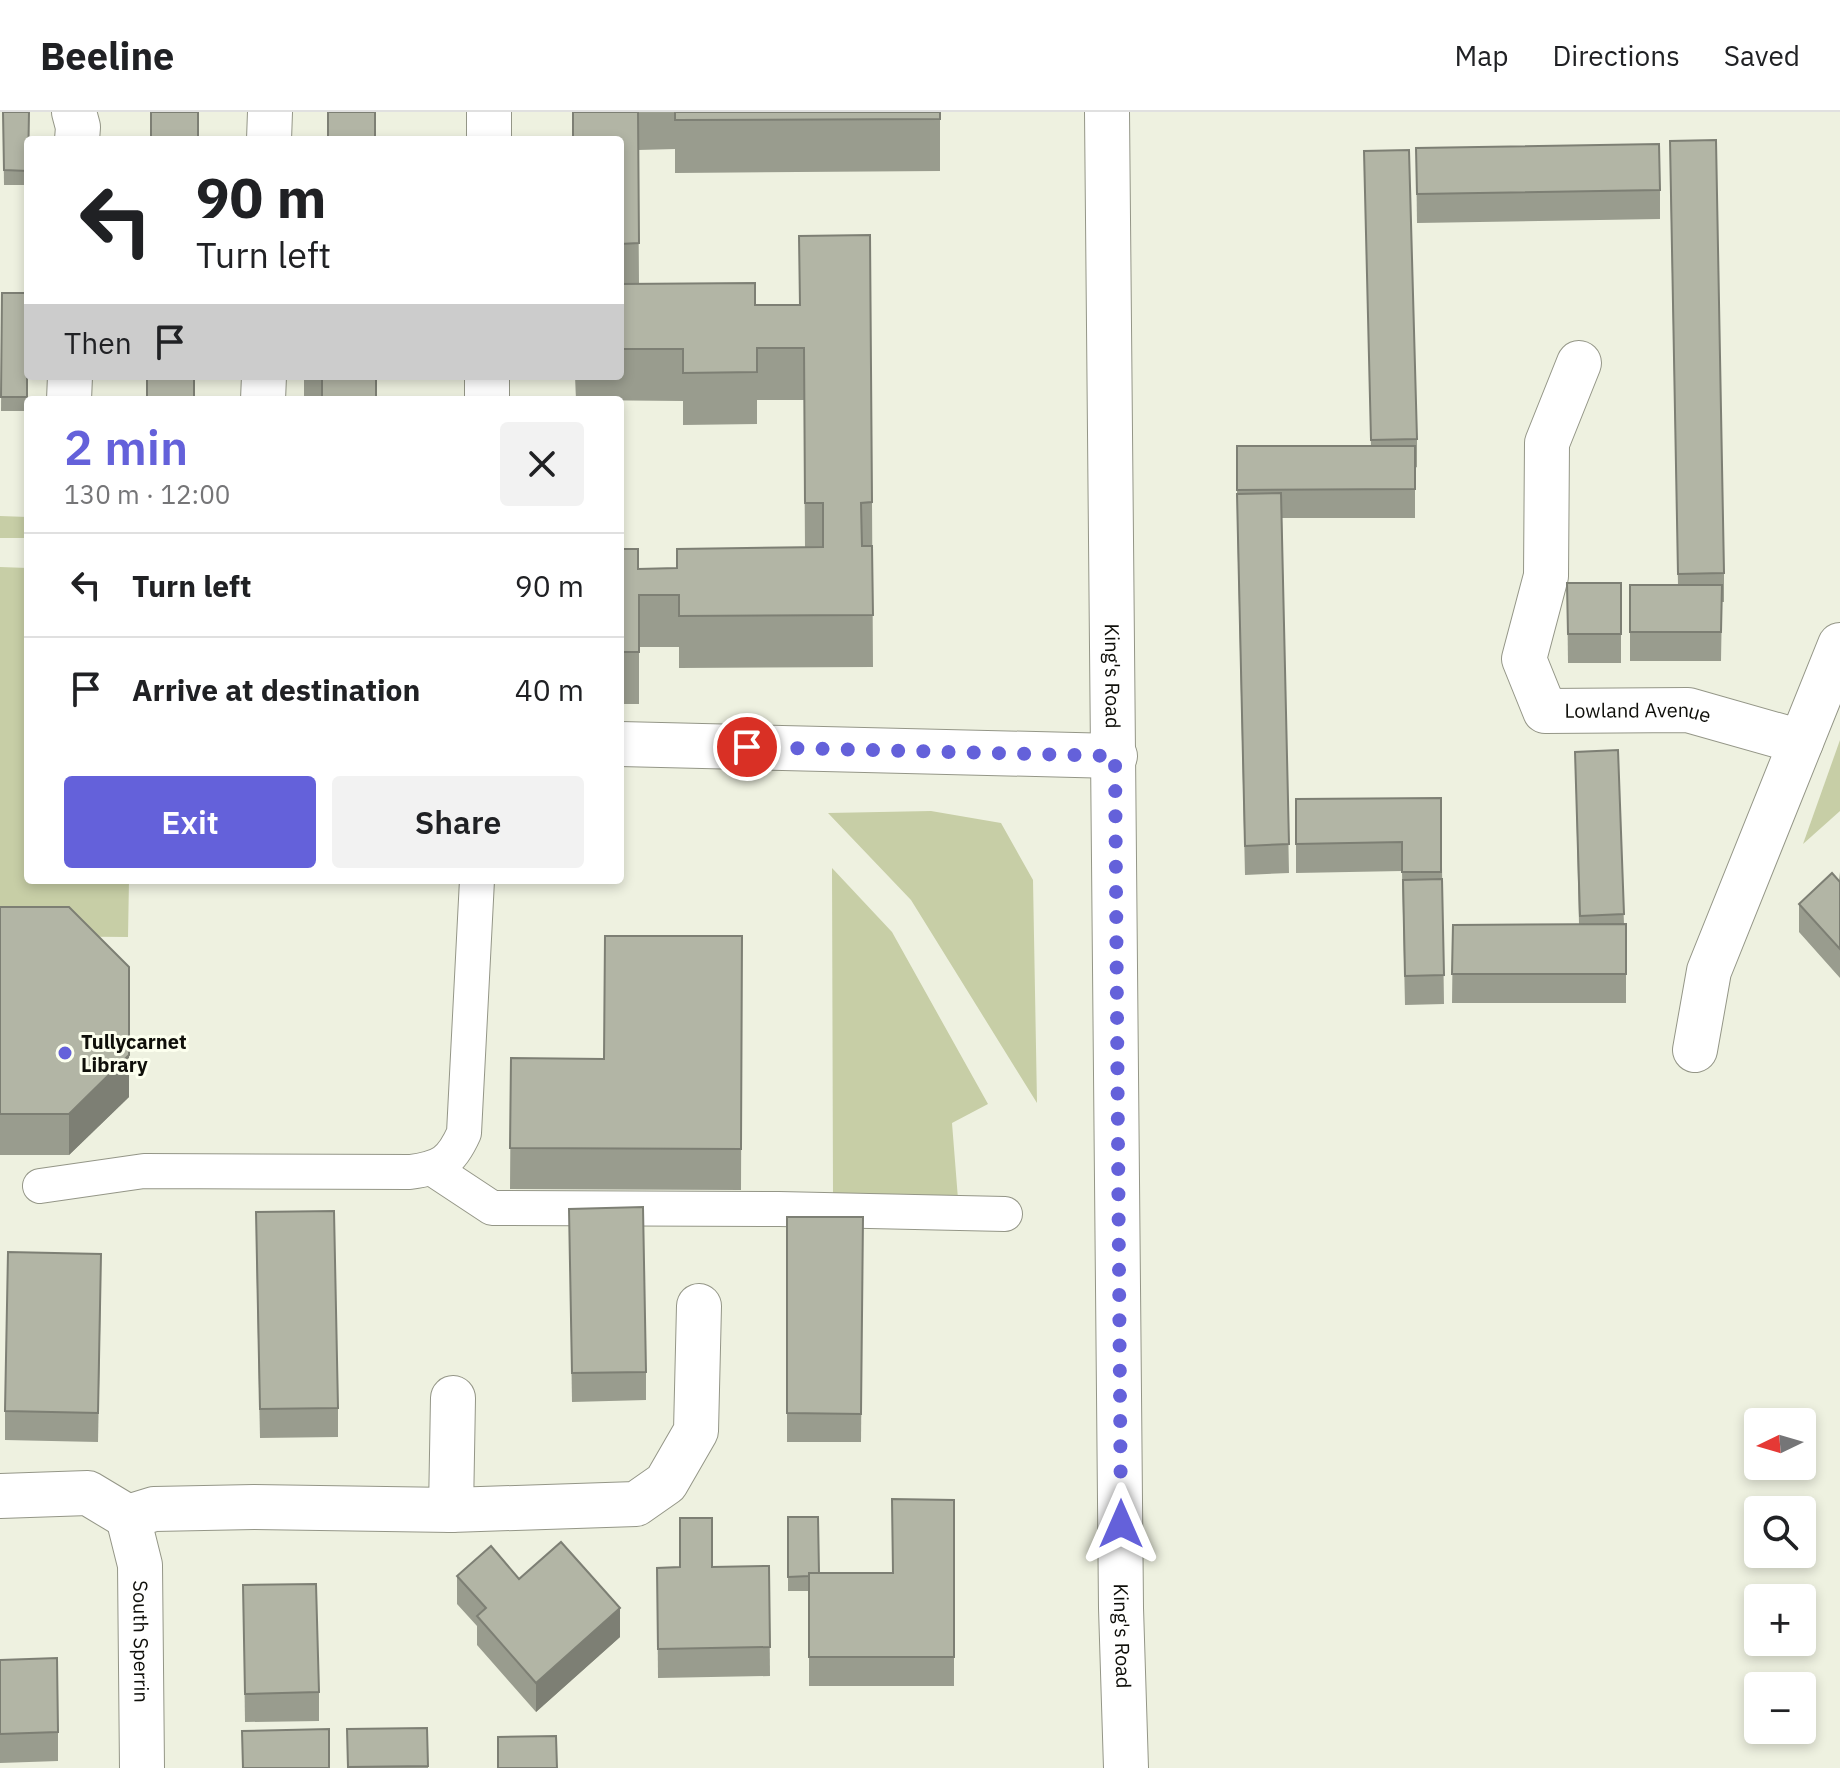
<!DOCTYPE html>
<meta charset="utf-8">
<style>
:root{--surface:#fff;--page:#f2f2f2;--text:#202124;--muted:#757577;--line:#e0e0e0;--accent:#6461da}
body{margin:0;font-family:"IBM Plex Sans",sans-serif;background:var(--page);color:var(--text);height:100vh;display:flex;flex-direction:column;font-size:30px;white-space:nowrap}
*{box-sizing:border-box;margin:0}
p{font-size:26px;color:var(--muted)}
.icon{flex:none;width:44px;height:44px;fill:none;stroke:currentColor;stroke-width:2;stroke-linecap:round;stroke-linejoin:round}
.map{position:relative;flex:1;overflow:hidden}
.details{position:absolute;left:24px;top:284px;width:600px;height:488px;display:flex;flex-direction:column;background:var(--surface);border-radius:8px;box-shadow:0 4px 12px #0003}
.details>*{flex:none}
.top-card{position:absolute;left:24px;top:24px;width:600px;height:244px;border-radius:8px;box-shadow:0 4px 12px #0003;background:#fff;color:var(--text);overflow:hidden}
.needle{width:52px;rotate:265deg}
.buttons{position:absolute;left:1744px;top:1296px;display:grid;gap:16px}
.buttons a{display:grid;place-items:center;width:72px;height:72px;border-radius:8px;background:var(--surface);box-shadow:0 4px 12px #0003;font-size:40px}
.pin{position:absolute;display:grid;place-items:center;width:68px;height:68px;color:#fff;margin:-34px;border:4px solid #fff;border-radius:50%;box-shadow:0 2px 8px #0007}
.me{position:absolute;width:88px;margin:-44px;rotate:0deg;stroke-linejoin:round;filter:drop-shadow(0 0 6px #0008)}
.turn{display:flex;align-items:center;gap:28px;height:168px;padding:0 40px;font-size:36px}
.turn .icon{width:104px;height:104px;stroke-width:2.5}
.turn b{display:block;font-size:56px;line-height:68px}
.then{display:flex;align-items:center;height:76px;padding:0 40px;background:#0003;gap:16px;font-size:30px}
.round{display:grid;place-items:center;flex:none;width:84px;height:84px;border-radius:8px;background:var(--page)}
.overview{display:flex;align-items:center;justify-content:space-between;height:136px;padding:0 40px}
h1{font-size:48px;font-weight:600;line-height:60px;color:var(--accent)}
.action{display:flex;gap:16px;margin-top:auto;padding:16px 40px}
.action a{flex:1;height:92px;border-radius:8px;background:var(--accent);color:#fff;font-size:32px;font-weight:600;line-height:92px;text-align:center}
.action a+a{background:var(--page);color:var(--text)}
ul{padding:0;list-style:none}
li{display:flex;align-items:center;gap:24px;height:104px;padding:0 40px;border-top:2px solid var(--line)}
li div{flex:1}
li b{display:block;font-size:30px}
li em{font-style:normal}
header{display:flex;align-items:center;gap:48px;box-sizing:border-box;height:112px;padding:0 40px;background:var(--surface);border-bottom:2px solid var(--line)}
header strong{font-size:38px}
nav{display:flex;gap:44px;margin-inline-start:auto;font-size:28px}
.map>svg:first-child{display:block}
.green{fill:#c7cea6}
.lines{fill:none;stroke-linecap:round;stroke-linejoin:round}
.lane-casing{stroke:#949687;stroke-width:36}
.street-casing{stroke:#949687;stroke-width:46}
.secondary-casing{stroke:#949687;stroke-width:46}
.lane{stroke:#fff;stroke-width:34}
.street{stroke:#fff;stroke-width:44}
.secondary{stroke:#fff;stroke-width:44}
.wall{fill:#999c8e}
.shaded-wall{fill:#7d7f74}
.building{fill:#b2b5a5;stroke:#7d7f74;stroke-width:2}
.route{stroke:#6461da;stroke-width:14;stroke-dasharray:0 25.2}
.poi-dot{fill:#6461da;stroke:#fcffee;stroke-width:3}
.labels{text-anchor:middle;stroke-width:6;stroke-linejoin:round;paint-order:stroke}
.street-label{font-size:20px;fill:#0f0f0a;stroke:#fcffee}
.poi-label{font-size:20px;font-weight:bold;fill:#0f0f0a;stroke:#fcffee;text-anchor:start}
</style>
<header>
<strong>Beeline</strong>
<nav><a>Map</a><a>Directions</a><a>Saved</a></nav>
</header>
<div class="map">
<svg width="1840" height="1656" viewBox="0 0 1840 1656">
<rect width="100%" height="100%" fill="#eef1e0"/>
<g class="green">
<path d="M 0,404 L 28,405 L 28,426 L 0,426 Z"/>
<path d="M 0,455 L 28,456 L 28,768 L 129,768 L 128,825 L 0,824 Z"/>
<path d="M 1840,628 L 1840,699 L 1803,732 Z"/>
<path d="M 931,699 L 1001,711 L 1033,768 L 1037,991 L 911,788 L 828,701 Z"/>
<path d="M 832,756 L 892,820 L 988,992 L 952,1011 L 958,1087 L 833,1083 Z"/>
</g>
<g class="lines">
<defs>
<g id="lane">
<path d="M 433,1057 L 492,1096 L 779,1097 L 1005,1102"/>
<path d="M 40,1074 L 144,1059 L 410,1060 C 441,1056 451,1050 464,1021 L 477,768"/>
</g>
<g id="street">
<path d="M 74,0 L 78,15 L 77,28"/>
<path d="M 269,28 L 270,0"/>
<path d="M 489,28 L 489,0"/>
<path id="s1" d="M 1579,251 L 1547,331 L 1546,464 L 1524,547 L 1545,599 L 1688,598 L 1801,630"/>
<path d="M 69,288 L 70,264"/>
<path d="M 263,288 L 264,264"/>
<path d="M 487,288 L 487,264"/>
<path d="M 620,632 L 1115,644"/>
<path d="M 1695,938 L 1709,859 L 1840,533"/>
<path d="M 0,1384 L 88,1381 L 128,1405"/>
<path d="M 451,1398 L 453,1286"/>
<path d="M 128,1405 L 154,1397 L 254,1395 L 451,1398 L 636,1392 L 666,1371 L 696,1319 L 699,1194"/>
<path id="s2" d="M 128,1405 L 140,1453 L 142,1656"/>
</g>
<g id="secondary">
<path id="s3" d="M 1107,0 L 1121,1496 L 1126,1656"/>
</g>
</defs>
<use href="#lane" class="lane-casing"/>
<use href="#street" class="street-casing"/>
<use href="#secondary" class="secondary-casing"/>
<use href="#lane" class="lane"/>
<use href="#street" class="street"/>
<use href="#secondary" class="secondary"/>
</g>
<g class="wall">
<path d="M 3,0 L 28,28 L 28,73 L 4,73 Z"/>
<path d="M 573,0 L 940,0 L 940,59 L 675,61 L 675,37 L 638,38 L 639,172 L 755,193 L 800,193 L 799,124 L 872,390 L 873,555 L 679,556 L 679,535 L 639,535 L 639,592 L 620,592 L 620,437 L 638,457 L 677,456 L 805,436 L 804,288 L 757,288 L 757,312 L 683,313 L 683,289 L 576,288 L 575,264 L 620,264 L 620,28 Z"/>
<path d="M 1416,36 L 1660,78 L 1660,107 L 1417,111 Z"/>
<path d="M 1364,39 L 1417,327 L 1417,355 L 1415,356 L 1415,406 L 1282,406 L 1289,761 L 1245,763 L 1237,406 L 1237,334 L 1371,334 Z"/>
<path d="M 1670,58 L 1724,461 L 1724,490 L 1722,490 L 1721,549 L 1630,549 L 1630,473 L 1678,473 Z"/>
<path d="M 2,181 L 27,181 L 27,299 L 1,299 Z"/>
<path d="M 304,264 L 376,264 L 322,284 L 304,284 Z"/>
<path d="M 1567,471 L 1621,471 L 1621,551 L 1568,551 Z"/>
<path d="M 1618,638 L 1624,812 L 1626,812 L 1626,891 L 1452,891 L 1453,813 L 1579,812 L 1575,640 Z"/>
<path d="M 1441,686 L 1444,892 L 1405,893 L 1402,759 L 1296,761 L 1296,687 Z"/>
<path d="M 1840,760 L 1840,866 L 1799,820 L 1799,792 L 1839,769 Z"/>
<path d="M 0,795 L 129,985 L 69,1043 L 0,1043 Z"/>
<path d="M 742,824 L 741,1078 L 510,1077 L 511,946 L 604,947 Z"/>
<path d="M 569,1097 L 646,1260 L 646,1288 L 572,1290 Z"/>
<path d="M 787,1105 L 863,1105 L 861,1330 L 787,1330 Z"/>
<path d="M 256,1129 L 338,1296 L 338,1325 L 260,1326 Z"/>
<path d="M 101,1171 L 98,1330 L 5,1328 L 5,1299 Z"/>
<path d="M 954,1388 L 954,1574 L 809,1574 L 809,1479 L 788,1479 L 788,1405 L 819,1461 L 893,1461 Z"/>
<path d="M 769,1454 L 770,1564 L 658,1566 L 657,1456 Z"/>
<path d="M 457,1464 L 519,1467 L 620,1525 L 536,1600 L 477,1533 L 477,1514 L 457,1492 Z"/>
<path d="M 243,1473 L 319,1580 L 319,1609 L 245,1610 Z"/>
<path d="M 0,1548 L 58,1620 L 58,1649 L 0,1651 Z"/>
<path d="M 427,1616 L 428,1656 L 347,1656 L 347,1617 Z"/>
</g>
<g class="shaded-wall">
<path d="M 129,855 L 129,985 L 69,1043 L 69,1002 Z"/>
<path d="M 620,1496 L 620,1525 L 536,1600 L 536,1571 Z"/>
</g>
<g class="building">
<path d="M 3,0 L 29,0 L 28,59 L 4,58 Z"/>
<rect x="151" y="0" width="47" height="28"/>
<rect x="328" y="0" width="47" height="28"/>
<path d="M 573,0 L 638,0 L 639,131 L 620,132 L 620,28 L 573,28 Z"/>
<path d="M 675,0 L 940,0 L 940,7 L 675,8 Z"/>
<path d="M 1716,28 L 1724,461 L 1678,462 L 1670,29 Z"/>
<path d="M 1659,32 L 1660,78 L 1417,82 L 1416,36 Z"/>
<path d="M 1409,38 L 1417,327 L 1371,328 L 1364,39 Z"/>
<path d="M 870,123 L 872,390 L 861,391 L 862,434 L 872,434 L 873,503 L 679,504 L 679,483 L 639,483 L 639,540 L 620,540 L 620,437 L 638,437 L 638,457 L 677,456 L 677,437 L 823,435 L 823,391 L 805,391 L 804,236 L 757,236 L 757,260 L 683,261 L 683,237 L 620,237 L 620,172 L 755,171 L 755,193 L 800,193 L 799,124 Z"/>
<path d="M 2,181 L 27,181 L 27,285 L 1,285 Z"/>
<rect x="147" y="264" width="47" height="24"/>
<rect x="322" y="264" width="54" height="24"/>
<path d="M 1237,334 L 1415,334 L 1415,377 L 1237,378 Z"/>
<path d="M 1281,381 L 1289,732 L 1245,734 L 1237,382 Z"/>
<path d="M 1567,471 L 1621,471 L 1621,522 L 1568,522 Z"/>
<path d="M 1630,473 L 1722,473 L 1721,520 L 1630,520 Z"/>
<path d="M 1618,638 L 1624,802 L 1580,804 L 1575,640 Z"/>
<path d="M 1441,686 L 1441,760 L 1402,760 L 1402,730 L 1296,732 L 1296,687 Z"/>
<path d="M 1832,761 L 1840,770 L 1840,837 L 1799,792 Z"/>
<path d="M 1442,767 L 1444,863 L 1405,864 L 1403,768 Z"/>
<path d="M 0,795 L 69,795 L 129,855 L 129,943 L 69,1002 L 0,1002 Z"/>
<path d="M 1626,812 L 1626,862 L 1452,862 L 1453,813 Z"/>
<path d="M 605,824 L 742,824 L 741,1037 L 510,1036 L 511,946 L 604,947 Z"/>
<path d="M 643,1095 L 646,1260 L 572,1261 L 569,1097 Z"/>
<path d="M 334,1099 L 338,1296 L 260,1297 L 256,1100 Z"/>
<path d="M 787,1105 L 863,1105 L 861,1302 L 787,1301 Z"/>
<path d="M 8,1140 L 101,1142 L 98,1301 L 5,1299 Z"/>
<path d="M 892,1387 L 954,1388 L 954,1545 L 809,1545 L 809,1461 L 893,1461 Z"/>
<path d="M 788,1405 L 818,1405 L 819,1461 L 809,1461 L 809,1464 L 788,1465 Z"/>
<path d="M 680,1406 L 712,1406 L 712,1455 L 769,1454 L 770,1535 L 658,1537 L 657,1456 L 680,1455 Z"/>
<path d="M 561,1430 L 620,1496 L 536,1571 L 477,1504 L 486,1496 L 457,1464 L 491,1434 L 519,1467 Z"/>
<path d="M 316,1472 L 319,1580 L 245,1582 L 243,1473 Z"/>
<path d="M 57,1546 L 58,1620 L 0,1622 L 0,1548 Z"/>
<path d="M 427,1616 L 428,1654 L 348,1655 L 347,1617 Z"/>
<path d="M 329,1617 L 329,1656 L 243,1656 L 242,1619 Z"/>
<path d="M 556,1624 L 557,1656 L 498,1656 L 498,1625 Z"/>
</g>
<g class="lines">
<path class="route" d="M 747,635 L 1115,644 L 1121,1412"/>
</g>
<circle class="poi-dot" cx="65" cy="941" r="8"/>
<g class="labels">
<g class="street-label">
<text dy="7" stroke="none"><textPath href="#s3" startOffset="564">King's Road</textPath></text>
<text dy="7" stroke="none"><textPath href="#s1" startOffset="454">Lowland Avenue</textPath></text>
<text dy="7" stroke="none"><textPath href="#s3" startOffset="1524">King's Road</textPath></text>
<text dy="7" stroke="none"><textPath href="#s2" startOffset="126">South Sperrin</textPath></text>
</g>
<g class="poi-label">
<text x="81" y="937">Tullycarnet<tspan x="81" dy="23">Library</tspan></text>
</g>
</g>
</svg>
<div class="buttons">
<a><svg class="needle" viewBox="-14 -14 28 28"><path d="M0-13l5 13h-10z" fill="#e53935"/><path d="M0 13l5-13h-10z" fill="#757577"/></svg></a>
<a><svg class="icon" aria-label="search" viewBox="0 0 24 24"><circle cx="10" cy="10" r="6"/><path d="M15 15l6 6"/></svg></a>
<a>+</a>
<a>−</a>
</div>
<div class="pin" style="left:747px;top:635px;background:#d93025"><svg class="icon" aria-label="arrive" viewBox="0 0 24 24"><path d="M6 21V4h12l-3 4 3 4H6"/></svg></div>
<svg class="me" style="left:1121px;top:1412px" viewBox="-20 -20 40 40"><path d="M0-17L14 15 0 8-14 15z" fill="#6461da" stroke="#fff" stroke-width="4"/></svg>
<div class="top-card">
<div class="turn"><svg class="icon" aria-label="left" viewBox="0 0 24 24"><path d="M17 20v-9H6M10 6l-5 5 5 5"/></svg><div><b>90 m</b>Turn left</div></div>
<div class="then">Then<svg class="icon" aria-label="arrive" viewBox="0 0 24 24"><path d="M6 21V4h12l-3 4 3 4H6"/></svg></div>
</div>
<section class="details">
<div class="overview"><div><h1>2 min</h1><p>130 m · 12:00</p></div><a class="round"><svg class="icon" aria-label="close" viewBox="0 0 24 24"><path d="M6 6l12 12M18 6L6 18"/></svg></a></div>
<ul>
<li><svg class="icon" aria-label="left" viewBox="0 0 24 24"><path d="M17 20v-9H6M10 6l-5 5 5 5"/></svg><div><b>Turn left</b></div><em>90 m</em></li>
<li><svg class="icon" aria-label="arrive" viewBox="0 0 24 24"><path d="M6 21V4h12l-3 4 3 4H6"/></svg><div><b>Arrive at destination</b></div><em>40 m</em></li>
</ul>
<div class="action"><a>Exit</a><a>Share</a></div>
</section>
</div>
